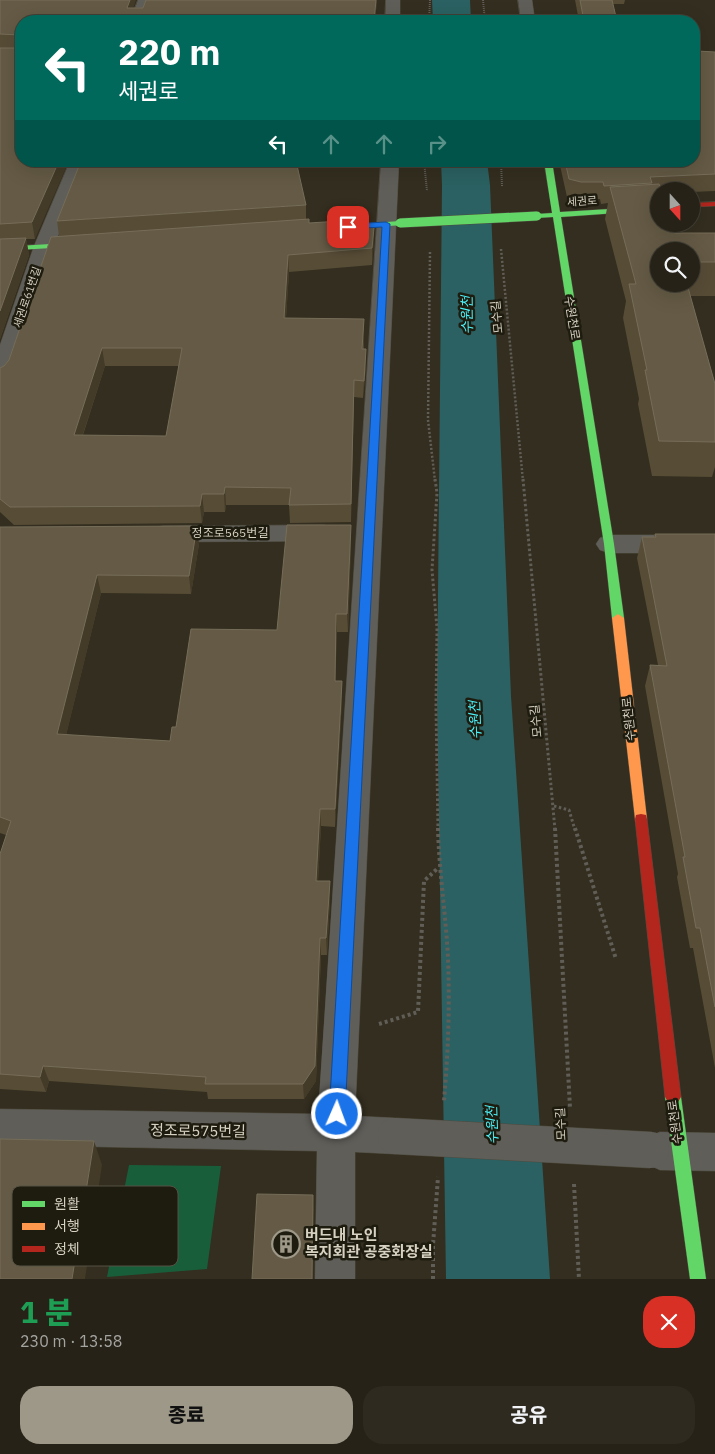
<!DOCTYPE html>
<html lang="ko">
<meta charset="utf-8">
<style>
:root{--surface:#262217;--page:#2e2a20;--text:#f1f3f6;--muted:#a4a4a1;--line:#423f36;--accent:#9d9888}
body{margin:0;font-family:"IBM Plex Sans","Noto Sans KR",sans-serif;background:var(--page);color:var(--text);height:100vh;display:flex;flex-direction:column;font-size:19px;white-space:nowrap}
*{box-sizing:border-box;margin:0}
p{font-size:16px;color:var(--muted)}
.icon{flex:none;width:28px;height:28px;fill:none;stroke:currentColor;stroke-width:2;stroke-linecap:round;stroke-linejoin:round}
.map{position:relative;height:1279px;overflow:hidden}
.sheet{display:flex;flex-direction:column;background:var(--surface);flex:1}
.sheet>*{flex:none}
.guide{position:absolute;left:15px;top:15px;width:685px;height:152px;border-radius:20px;box-shadow:0 5px 20px #0002,0 0 0 1px var(--line);background:#00695c;color:#fff;overflow:hidden}
.needle{width:32px;rotate:159deg}
.buttons{position:absolute;left:650px;top:182px;display:grid;gap:10px}
.buttons a{display:grid;place-items:center;width:50px;height:50px;border-radius:50%;background:var(--surface);box-shadow:0 5px 20px #0002,0 0 0 1px var(--line);font-size:25px}
.pin{position:absolute;display:grid;place-items:center;width:42px;height:42px;color:#fff;margin:-21px;border-radius:10px;box-shadow:0 2px 8px #0006}
.me{position:absolute;width:55px;margin:-28px;rotate:2deg;stroke-linejoin:round;filter:drop-shadow(0 0 4px #0008)}
.turn{display:flex;align-items:center;gap:18px;height:105px;padding:0 20px;font-size:22px}
.turn .icon{width:65px;height:65px;stroke-width:2.5}
.turn b{display:block;font-size:35px;line-height:42px}
.lanes{display:flex;align-items:center;height:48px;padding:0 20px;background:#0003;justify-content:center;gap:25px;direction:ltr}
.lanes .off{opacity:.35}
.round{display:grid;place-items:center;flex:none;width:52px;height:52px;border-radius:20px;background:var(--page)}
.head{display:flex;align-items:center;justify-content:space-between;height:85px;padding:0 20px}
h1{font-size:30px;font-weight:800;line-height:38px;color:#1e9e55}
.cta{display:flex;gap:10px;margin-top:auto;padding:10px 20px}
.cta a{flex:1;height:58px;border-radius:20px;background:var(--accent);color:#111;font-size:20px;font-weight:800;line-height:58px;text-align:center}
.cta a+a{background:var(--page);color:var(--text)}
.map>svg:first-child{display:block}
.green{fill:#195e3a}
.lines{fill:none;stroke-linecap:round;stroke-linejoin:round}
.river{fill:#2b6162;fill-rule:evenodd}
.street-casing{stroke:#4f4b3e;stroke-width:1}
.fast-casing{stroke:#4f4b3e;stroke-width:1}
.slow-casing{stroke:#4f4b3e;stroke-width:1}
.jam-casing{stroke:#4f4b3e;stroke-width:1}
.path-far3{stroke:#615e58;stroke-width:2;stroke-dasharray:1 1;stroke-linecap:butt}
.path-far2{stroke:#615e58;stroke-width:2.5;stroke-dasharray:2 2;stroke-linecap:butt}
.path-far1{stroke:#615e58;stroke-width:3;stroke-dasharray:2.5 2.5;stroke-linecap:butt}
.path{stroke:#615e58;stroke-width:4;stroke-dasharray:3 3;stroke-linecap:butt}
.street{fill:#5f5e59;fill-rule:evenodd}
.fast{fill:#63d668;fill-rule:evenodd}
.slow{fill:#ff974d;fill-rule:evenodd}
.jam{fill:#b3261e;fill-rule:evenodd}
.street-bridge-casing{stroke:#4f4b3e;stroke-width:37;stroke-linecap:butt}
.fast-bridge-casing{stroke:#4f4b3e;stroke-width:10;stroke-linecap:butt}
.street-bridge{stroke:#5f5e59;stroke-width:36}
.fast-bridge{stroke:#63d668;stroke-width:9}
.wall{fill:#574c36;fill-rule:evenodd}
.shaded-wall{fill:#433a27}
.building{fill:#645a45;stroke:#766d59;fill-rule:evenodd}
.route{fill:#1a73e8;stroke:#114b97}
.labels{text-anchor:middle;stroke-width:5;stroke-linejoin:round;paint-order:stroke}
.far-street-label{font-size:11px;fill:#d6d1c1;stroke:#1e1b0f}
.street-label{font-size:12px;fill:#d6d1c1;stroke:#1e1b0f}
.water-label{font-size:14px;font-style:italic;fill:#4bf2f9;stroke:#1e1b0f}
.near-street-label{font-size:15px;fill:#d6d1c1;stroke:#1e1b0f}
.near-poi-label{font-size:15px;font-weight:bold;fill:#d6d1c1;stroke:#1e1b0f;text-anchor:start}
.key{fill:#1e1b0f;stroke:#555244;stroke-width:1}
.key-label{font-size:14px;fill:#d6d1c1}
</style>
<div class="map">
<svg width="715" height="1279" viewBox="0 0 715 1279">
<rect width="100%" height="100%" fill="#332e1f"/>
<path class="green" d="M 129,1165 L 221,1166 L 207,1269 L 107,1277 Z"/>
<g class="lines">
<g class="river">
<path d="M 432,0 L 470,0 L 471,21 L 433,21 Z"/>
<path d="M 441,161 L 487,161 L 490,185 L 511,696 L 550,1279 L 446,1279 L 437,696 L 442,185 Z"/>
</g>
<defs>
<g id="street">
<path d="M 138,0 L 152,0 L 144,21 L 130,21 Z"/>
<path d="M 386,0 L 400,0 L 400,21 L 385,21 Z"/>
<path d="M 518,0 L 532,0 L 535,21 L 521,21 Z"/>
<path d="M 70,161 L 88,161 L 54,246 L 11,377 L 8,382 L 0,384 L 0,345 L 34,246 Z"/>
<path d="M 381,161 L 399,161 L 355,1116 L 395,1118 L 408,1123 L 414,1136 L 408,1149 L 395,1154 L 355,1152 L 355,1279 L 315,1279 L 317,1151 L 0,1145 L 0,1109 L 318,1114 Z"/>
<path d="M 324,525 L 333,527 L 337,533 L 333,539 L 324,541 L 162,542 L 153,540 L 149,534 L 153,528 L 162,526 Z"/>
<path d="M 609,535 L 715,535 L 715,553 L 609,553 L 600,550 L 596,544 L 600,538 Z"/>
<path d="M 660,1132 L 715,1133 L 715,1171 L 660,1170 L 647,1164 L 641,1151 L 647,1138 Z"/>
</g>
<g id="fast">
<path d="M 544,161 L 552,161 L 560,212 L 659,206 L 659,210 L 561,217 L 614,544 L 624,618 L 618,622 L 612,618 L 604,544 L 553,217 L 537,218 L 533,216 L 537,214 L 552,213 Z"/>
<path d="M 400,221 L 403,221 L 403,225 L 332,230 L 328,228 L 332,226 Z"/>
<path d="M 84,242 L 88,244 L 87,246 L 0,251 L 0,247 Z"/>
<path d="M 673,1090 L 678,1092 L 681,1097 L 706,1279 L 690,1279 L 665,1097 L 668,1092 Z"/>
</g>
<path id="slow" d="M 618,614 L 624,618 L 647,819 L 646,823 L 641,824 L 636,823 L 635,819 L 612,618 Z"/>
<g id="jam">
<path d="M 715,202 L 715,206 L 691,207 L 691,203 Z"/>
<path d="M 641,814 L 646,815 L 647,819 L 681,1097 L 678,1102 L 673,1104 L 668,1102 L 665,1097 L 635,819 L 636,815 Z"/>
</g>
</defs>
<use href="#street" class="street-casing"/>
<use href="#fast" class="fast-casing"/>
<use href="#slow" class="slow-casing"/>
<use href="#jam" class="jam-casing"/>
<g class="path-far3">
<path d="M 483,0 L 485,21"/>
<path d="M 429,21 L 430,0"/>
<path d="M 424,161 L 427,191"/>
<path d="M 501,161 L 502,186"/>
</g>
<g class="path-far2">
<path d="M 501,249 L 523,481"/>
<path d="M 430,252 L 428,420 L 435,481"/>
</g>
<g class="path-far1">
<path d="M 435,479 L 437,493 L 432,570 L 437,628 L 436,707 L 438,830"/>
<path d="M 523,479 L 555,830"/>
<path d="M 554,806 L 569,810 L 575,830"/>
</g>
<g class="path">
<path d="M 438,828 C 439,872 446,915 448,959 C 450,1006 448,1054 444,1101"/>
<path d="M 555,828 L 570,1108"/>
<path d="M 575,828 L 616,959"/>
<path d="M 379,1024 L 418,1012 L 424,881 L 438,868"/>
<path d="M 574,1184 L 579,1279"/>
<path d="M 433,1279 L 433,1245 L 438,1177"/>
</g>
<use href="#street" class="street"/>
<use href="#fast" class="fast"/>
<use href="#slow" class="slow"/>
<use href="#jam" class="jam"/>
<defs>
<path id="street-bridge" d="M 395,1136 L 651,1150"/>
<path id="fast-bridge" d="M 400,223 L 537,216"/>
</defs>
<use href="#street-bridge" class="street-bridge-casing"/>
<use href="#fast-bridge" class="fast-bridge-casing"/>
<use href="#street-bridge" class="street-bridge"/>
<use href="#fast-bridge" class="fast-bridge"/>
</g>
<g class="wall">
<path d="M 0,0 L 143,8 L 146,0 L 377,0 L 375,21 L 21,21 L 35,239 L 26,239 L 29,255 L 0,339 Z"/>
<path d="M 575,0 L 625,0 L 624,4 L 613,4 L 617,21 L 579,21 Z"/>
<path d="M 697,51 L 715,52 L 715,191 L 691,192 L 691,191 L 659,191 L 675,233 L 715,233 L 715,296 L 690,296 L 715,384 L 715,467 L 712,477 L 652,476 L 638,404 L 639,399 L 623,318 L 626,301 L 605,219 L 608,203 L 601,204 L 600,199 L 579,199 L 567,197 L 559,161 L 694,161 ZM 691,251 L 691,284 L 659,284 Z"/>
<path d="M 306,205 L 306,219 L 309,223 L 374,228 L 372,265 L 289,272 L 286,318 L 364,319 L 364,349 L 366,366 L 363,398 L 354,397 L 351,522 L 290,523 L 289,505 L 226,505 L 225,512 L 204,512 L 202,523 L 14,525 L 0,512 L 0,368 L 4,366 L 9,360 L 59,236 L 57,221 ZM 105,366 L 179,366 L 166,436 L 83,435 Z"/>
<path d="M 0,527 L 199,544 L 191,594 L 101,593 L 66,735 L 170,741 L 176,727 L 277,630 L 351,543 L 348,632 L 337,632 L 335,681 L 342,681 L 342,699 L 335,827 L 321,826 L 318,881 L 330,881 L 330,898 L 327,955 L 321,955 L 316,1081 L 304,1099 L 208,1099 L 207,1092 L 49,1081 L 46,1092 L 0,1089 L 0,854 L 6,835 L 0,833 Z"/>
<path d="M 655,534 L 715,534 L 715,1068 L 693,948 L 690,948 L 677,877 L 678,874 L 645,686 L 650,665 L 658,665 L 637,558 L 642,537 L 654,537 Z"/>
</g>
<g class="shaded-wall">
<path d="M 130,0 L 136,0 L 129,21 L 127,8 Z"/>
<path d="M 376,0 L 377,0 L 375,21 L 374,21 Z"/>
<path d="M 59,161 L 69,161 L 35,239 L 32,222 Z"/>
<path d="M 374,228 L 374,245 L 372,265 L 372,248 Z"/>
<path d="M 26,238 L 29,255 L 0,339 L 0,311 Z"/>
<path d="M 288,255 L 289,272 L 285,335 L 284,318 Z"/>
<path d="M 364,319 L 364,336 L 362,366 L 362,349 Z"/>
<path d="M 102,348 L 105,366 L 77,452 L 74,435 Z"/>
<path d="M 366,349 L 366,366 L 363,398 L 364,381 Z"/>
<path d="M 354,380 L 354,397 L 351,522 L 351,504 Z"/>
<path d="M 225,487 L 226,505 L 225,512 L 224,494 Z"/>
<path d="M 202,494 L 204,512 L 202,523 L 200,506 Z"/>
<path d="M 351,525 L 351,543 L 348,632 L 347,614 Z"/>
<path d="M 197,526 L 199,544 L 191,594 L 189,576 Z"/>
<path d="M 97,575 L 101,593 L 62,752 L 57,734 Z"/>
<path d="M 336,614 L 337,632 L 335,699 L 335,681 Z"/>
<path d="M 342,681 L 342,699 L 335,827 L 335,809 Z"/>
<path d="M 320,809 L 321,826 L 317,898 L 316,881 Z"/>
<path d="M 330,881 L 330,898 L 327,955 L 326,938 Z"/>
<path d="M 320,938 L 321,955 L 316,1081 L 304,1099 L 303,1084 Z"/>
<path d="M 43,1066 L 49,1081 L 46,1092 L 40,1077 Z"/>
<path d="M 94,1141 L 102,1165 L 85,1279 L 72,1279 Z"/>
<path d="M 313,1195 L 314,1209 L 313,1279 L 312,1279 Z"/>
</g>
<g class="building">
<path d="M 0,0 L 130,0 L 127,8 L 143,8 L 146,0 L 376,0 L 374,21 L 21,21 L 21,161 L 59,161 L 32,222 L 0,224 L 0,48 L 18,48 L 20,46 L 20,35 L 0,34 Z"/>
<path d="M 580,0 L 612,0 L 617,21 L 584,21 Z"/>
<path d="M 694,49 L 695,49 L 697,51 L 715,52 L 715,174 L 650,177 L 652,183 L 604,186 L 603,182 L 581,182 L 569,179 L 565,161 L 694,161 Z"/>
<path d="M 81,161 L 296,161 L 306,205 L 57,221 Z"/>
<path d="M 659,184 L 662,191 L 659,191 L 659,224 L 673,224 L 675,233 L 715,233 L 715,262 L 691,262 L 691,251 L 659,251 L 659,284 L 687,284 L 715,384 L 715,442 L 659,441 L 645,370 L 647,370 L 629,284 L 636,284 L 610,187 Z"/>
<path d="M 309,219 L 309,223 L 356,220 L 374,228 L 372,248 L 288,255 L 284,318 L 364,319 L 362,349 L 366,349 L 364,381 L 354,380 L 351,504 L 289,505 L 291,488 L 225,487 L 224,494 L 202,494 L 200,506 L 10,507 L 0,499 L 0,368 L 4,366 L 9,360 L 51,237 ZM 102,348 L 182,348 L 166,436 L 74,435 Z"/>
<path d="M 26,238 L 0,311 L 0,239 Z"/>
<path d="M 287,525 L 351,525 L 347,614 L 336,614 L 335,681 L 342,681 L 335,809 L 320,809 L 316,881 L 330,881 L 326,938 L 320,938 L 315,1066 L 303,1084 L 205,1084 L 206,1077 L 43,1066 L 40,1077 L 0,1074 L 0,854 L 11,821 L 0,817 L 0,527 L 197,526 L 189,576 L 97,575 L 57,734 L 170,741 L 172,727 L 176,727 L 191,629 L 277,630 Z"/>
<path d="M 655,534 L 715,534 L 715,1007 L 700,928 L 696,928 L 683,857 L 685,857 L 650,665 L 667,666 L 642,537 L 656,537 Z"/>
<path d="M 0,1139 L 94,1141 L 72,1279 L 0,1279 Z"/>
<path d="M 257,1194 L 313,1195 L 312,1279 L 252,1279 Z"/>
</g>
<path class="route" d="M 386,222 L 390,224 L 345,1114 L 342,1119 L 337,1121 L 332,1119 L 329,1114 L 382,227 L 348,229 L 344,227 L 348,224 Z"/>
<defs>
<symbol id="building-ring" viewBox="-11 -11 22 22"><circle r="9.5" fill="#1e1b0f" stroke="#9d9888" stroke-width="1.5"/><path d="M-4-6H4V6H1V3H-1V6H-4ZM-2.5-4.3h1.7v1.8h-1.7ZM.8-4.3h1.7v1.8H.8ZM-2.5-1h1.7V.8h-1.7ZM.8-1h1.7V.8H.8Z" fill="#9d9888"/></symbol>
</defs>
<g fill-rule="evenodd">
<use href="#building-ring" x="270" y="1228" width="32" height="32"/>
</g>
<g class="labels">
<g class="far-street-label">
<text transform="translate(582 201) rotate(-4)" y="4">세권로</text>
<text transform="translate(27 297) rotate(-71)" y="4">세권로61번길</text>
</g>
<g class="street-label">
<text transform="translate(497 317) rotate(-96)" y="4">모수길</text>
<text transform="translate(572 318) rotate(81)" y="4">수원천로</text>
<text x="230" y="537">정조로565번길</text>
<text transform="translate(629 719) rotate(-96)" y="4">수원천로</text>
<text transform="translate(536 721) rotate(-96)" y="4">모수길</text>
<text transform="translate(675 1122) rotate(-97)" y="4">수원천로</text>
<text transform="translate(561 1124) rotate(-93)" y="4">모수길</text>
</g>
<g class="water-label">
<text transform="translate(467 315) rotate(-91)" y="5">수원천</text>
<text transform="translate(475 720) rotate(-92)" y="5">수원천</text>
<text transform="translate(492 1125) rotate(-92)" y="5">수원천</text>
</g>
<g class="near-street-label">
<text transform="translate(198 1131) rotate(1)" y="5">정조로575번길</text>
</g>
<g class="near-poi-label">
<text x="305" y="1240">버드내 노인<tspan x="305" dy="17">복지회관 공중화장실</tspan></text>
</g>
</g>
<rect x="12" y="1186" width="166" height="80" rx="8" class="key"/>
<rect x="22" y="1201" width="23" height="6" fill="#63d668"/>
<rect x="22" y="1223" width="23" height="7" fill="#ff974d"/>
<rect x="22" y="1246" width="23" height="6" fill="#b3261e"/>
<g class="key-label">
<text x="54" y="1209">원활</text>
<text x="54" y="1231">서행</text>
<text x="54" y="1254">정체</text>
</g>
</svg>
<div class="buttons">
<a><svg class="needle" viewBox="-14 -14 28 28"><path d="M0-13l5 13h-10z" fill="#e53935"/><path d="M0 13l5-13h-10z" fill="#a4a4a1"/></svg></a>
<a><svg class="icon" aria-label="search" viewBox="0 0 24 24"><circle cx="10" cy="10" r="6"/><path d="M15 15l6 6"/></svg></a>
</div>
<div class="pin" style="left:348px;top:227px;background:#d93025"><svg class="icon" aria-label="arrive" viewBox="0 0 24 24"><path d="M6 21V4h12l-3 4 3 4H6"/></svg></div>
<svg class="me" style="left:337px;top:1114px" viewBox="-20 -20 40 40"><circle r="17" fill="#1a73e8" stroke="#fff" stroke-width="3"/><path d="M0-11L8 9 0 5-8 9z" fill="#fff"/></svg>
<div class="guide">
<div class="turn"><svg class="icon" aria-label="left" viewBox="0 0 24 24"><path d="M17 20v-9H6M10 6l-5 5 5 5"/></svg><div><b>220 m</b>세권로</div></div>
<div class="lanes"><svg class="icon" aria-label="left" viewBox="0 0 24 24"><path d="M17 20v-9H6M10 6l-5 5 5 5"/></svg><svg class="icon off" aria-label="ahead" viewBox="0 0 24 24"><path d="M12 20V5M6 11l6-6 6 6"/></svg><svg class="icon off" aria-label="ahead" viewBox="0 0 24 24"><path d="M12 20V5M6 11l6-6 6 6"/></svg><svg class="icon off" aria-label="right" viewBox="0 0 24 24"><path d="M7 20v-9h11M14 6l5 5-5 5"/></svg></div>
</div>
</div>
<section class="sheet">
<div class="head"><div><h1>1 분</h1><p>230 m · 13:58</p></div><a class="round" style="background:#d93025;color:#fff"><svg class="icon" aria-label="close" viewBox="0 0 24 24"><path d="M6 6l12 12M18 6L6 18"/></svg></a></div>
<div class="cta"><a>종료</a><a>공유</a></div>
</section>
